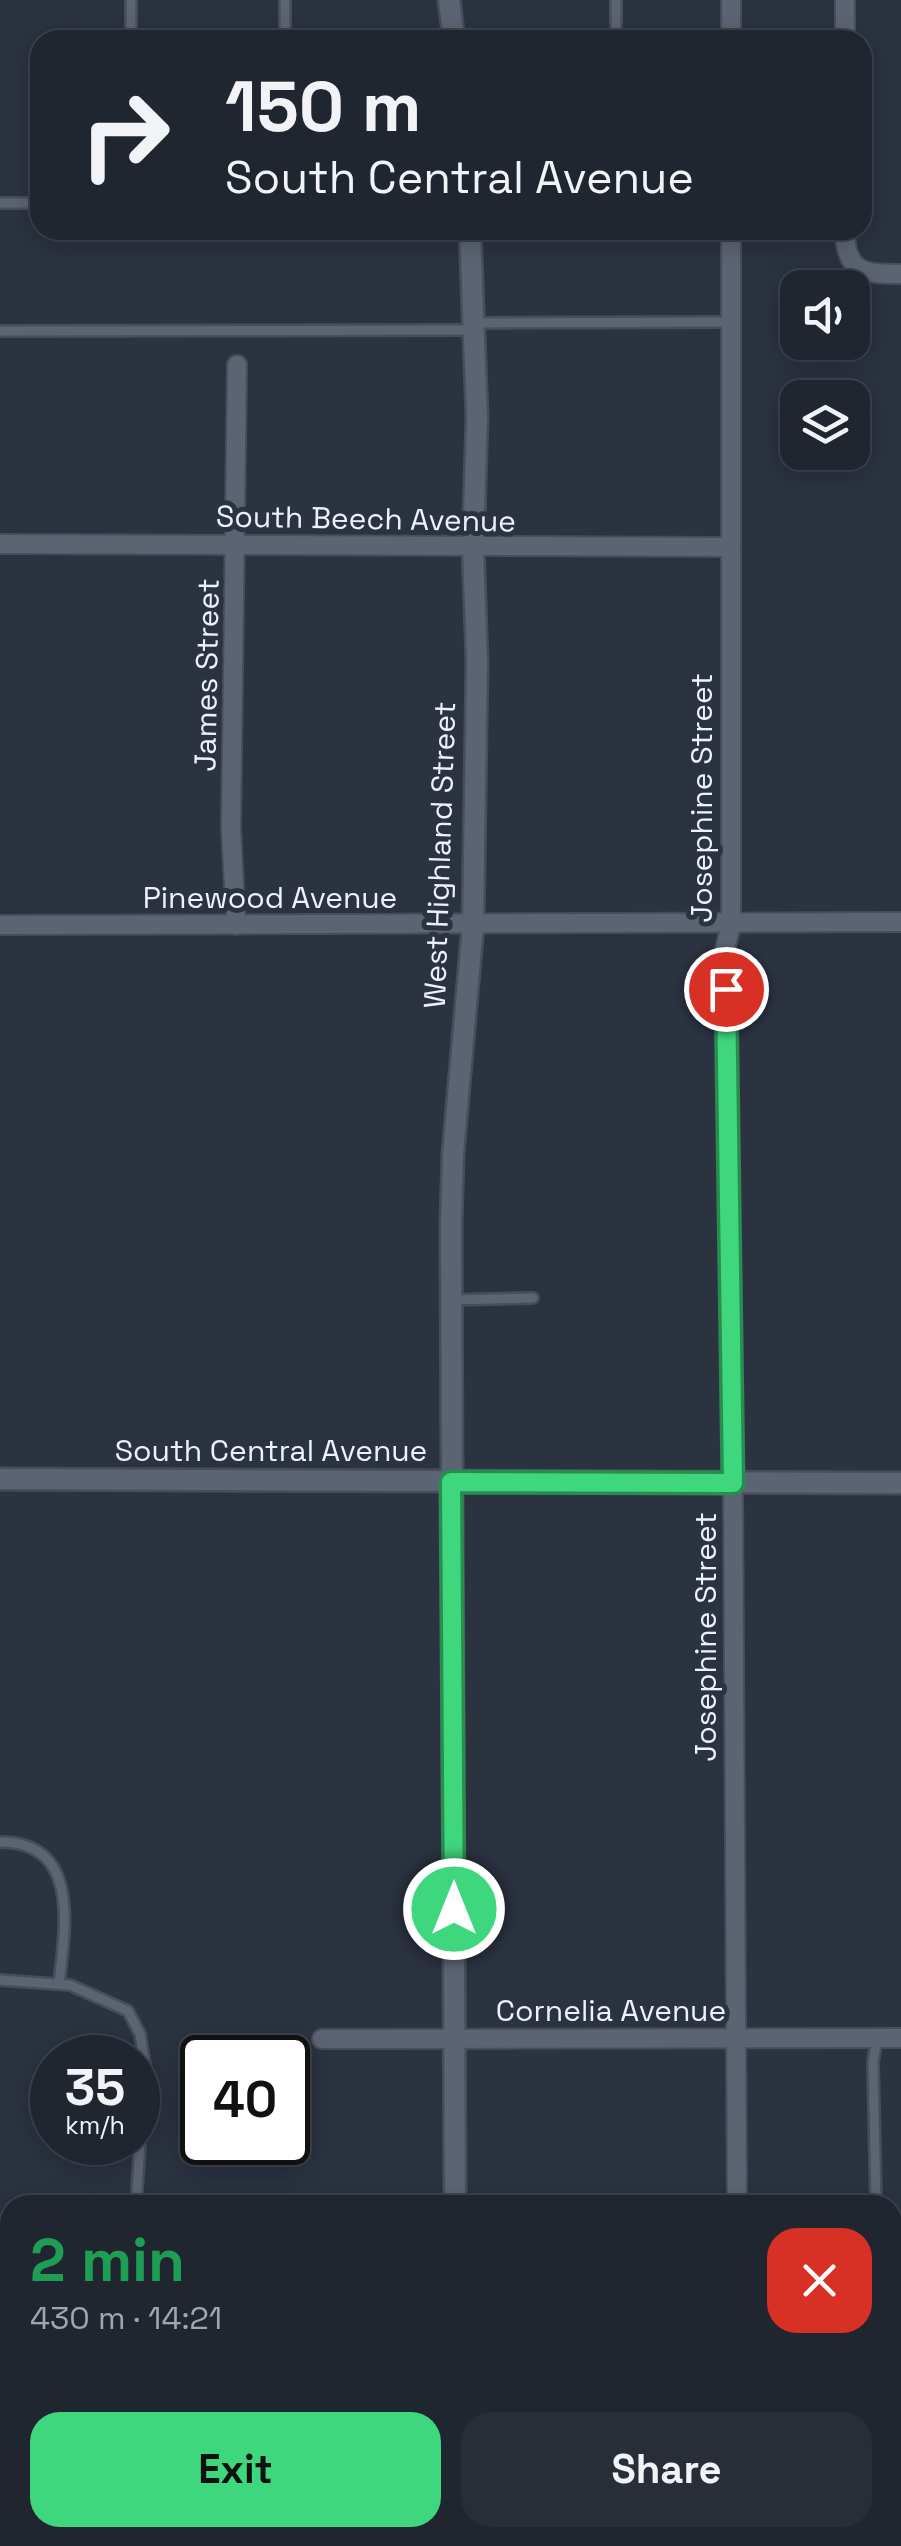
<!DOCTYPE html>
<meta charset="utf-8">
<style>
:root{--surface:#202630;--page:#282e38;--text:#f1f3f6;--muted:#a2a5ab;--line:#3d434c;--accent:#3fd77d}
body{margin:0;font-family:"Space Grotesk",sans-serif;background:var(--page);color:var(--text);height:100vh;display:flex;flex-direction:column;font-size:38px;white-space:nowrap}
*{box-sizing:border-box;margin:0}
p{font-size:32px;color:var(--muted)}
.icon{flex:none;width:55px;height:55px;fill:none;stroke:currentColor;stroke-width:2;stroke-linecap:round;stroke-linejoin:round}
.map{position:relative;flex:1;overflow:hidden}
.panel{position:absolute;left:0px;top:2195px;width:902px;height:352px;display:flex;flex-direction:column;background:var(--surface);border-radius:30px 30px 0 0;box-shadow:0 5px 25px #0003,0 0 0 2px var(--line)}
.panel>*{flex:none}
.guide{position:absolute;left:30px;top:30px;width:842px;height:210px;border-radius:30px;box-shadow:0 5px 25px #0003,0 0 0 2px var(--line);background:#202630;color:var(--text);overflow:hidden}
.tools{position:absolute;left:780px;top:270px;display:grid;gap:20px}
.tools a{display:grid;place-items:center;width:90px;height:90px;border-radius:20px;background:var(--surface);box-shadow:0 5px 25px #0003,0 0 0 2px var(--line);font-size:50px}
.speed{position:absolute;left:30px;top:2035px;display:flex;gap:20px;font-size:50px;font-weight:700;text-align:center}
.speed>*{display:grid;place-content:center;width:130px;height:130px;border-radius:50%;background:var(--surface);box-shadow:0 5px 25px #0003,0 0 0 2px var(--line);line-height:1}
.speed small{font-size:25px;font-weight:400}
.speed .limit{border:5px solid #111;border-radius:15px;background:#fff;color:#111}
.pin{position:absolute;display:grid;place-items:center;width:85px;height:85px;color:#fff;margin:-42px;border:5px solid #fff;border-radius:50%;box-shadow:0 2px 10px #0007}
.me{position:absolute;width:110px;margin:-55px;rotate:0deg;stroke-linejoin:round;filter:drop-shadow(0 0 8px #0008)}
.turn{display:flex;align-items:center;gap:35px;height:210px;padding:0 30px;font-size:45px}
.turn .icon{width:130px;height:130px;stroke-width:2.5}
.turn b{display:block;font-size:70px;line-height:85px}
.round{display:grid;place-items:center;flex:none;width:105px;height:105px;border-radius:30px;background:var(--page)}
.summary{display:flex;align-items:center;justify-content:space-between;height:170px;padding:0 30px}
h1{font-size:60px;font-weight:700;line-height:75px;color:#1e9e55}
.cta{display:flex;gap:20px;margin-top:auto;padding:20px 30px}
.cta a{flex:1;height:115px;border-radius:30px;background:var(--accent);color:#111;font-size:40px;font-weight:700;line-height:115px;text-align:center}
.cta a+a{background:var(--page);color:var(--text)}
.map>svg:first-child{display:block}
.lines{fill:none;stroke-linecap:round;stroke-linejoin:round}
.service-casing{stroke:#474e59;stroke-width:14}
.minor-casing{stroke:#474e59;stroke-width:22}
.tertiary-casing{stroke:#474e59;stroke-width:25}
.service{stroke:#5c6473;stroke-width:9}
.minor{stroke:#5c6473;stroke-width:18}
.tertiary{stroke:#5c6473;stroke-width:20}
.route-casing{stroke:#298c51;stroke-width:25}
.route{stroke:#3fd77d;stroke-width:18}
.labels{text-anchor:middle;stroke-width:10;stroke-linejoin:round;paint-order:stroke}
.street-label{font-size:30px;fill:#ecf1fa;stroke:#2b3240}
</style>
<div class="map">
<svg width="901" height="2546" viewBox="0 0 901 2546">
<rect width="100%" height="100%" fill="#2b3240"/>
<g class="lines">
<defs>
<g id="service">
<path d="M 131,40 L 131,0"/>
<path d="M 285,40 L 285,0"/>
<path d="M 616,40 L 616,0"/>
<path d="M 0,203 L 40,203"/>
<path d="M 474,323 L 731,322"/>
<path d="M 0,331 L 471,330"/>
<path d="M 451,1300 L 533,1298"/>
<path d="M 0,1842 C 81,1842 65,1928 59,1984"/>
<path d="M 0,1980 L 70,1985 L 128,2011 L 140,2034 L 145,2065 L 136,2205"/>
<path d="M 876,2205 L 873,2062 L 877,2038"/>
<path d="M 0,2312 L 10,2324"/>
<path d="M 233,2538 L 238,2546"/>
<path d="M 740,2544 L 758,2546"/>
<path d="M 875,2546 L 877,2538"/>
</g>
<g id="minor">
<path d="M 845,0 L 845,40"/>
<path d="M 731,40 L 731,0"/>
<path d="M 731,230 L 731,925 L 725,949 L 733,1483 L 737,2205"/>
<path d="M 845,230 C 845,273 864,274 901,274"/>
<path d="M 0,544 L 730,547"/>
<path d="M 0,925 L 901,922"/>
<path d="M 236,925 L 231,828 L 237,365"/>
<path d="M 322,2039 L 901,2038"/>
<path d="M 740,2538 L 740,2546"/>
</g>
<g id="tertiary">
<path d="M 449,0 L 454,40"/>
<path d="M 0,1479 L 901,1483"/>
<path d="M 455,2205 L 451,1224 L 453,1154 L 473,925 L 477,661 L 473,548 L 477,417 L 470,230"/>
<path d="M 454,2546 L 454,2538"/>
</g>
</defs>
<use href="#service" class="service-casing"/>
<use href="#minor" class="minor-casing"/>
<use href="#tertiary" class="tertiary-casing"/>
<use href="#service" class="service"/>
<use href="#minor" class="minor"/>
<use href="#tertiary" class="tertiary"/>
</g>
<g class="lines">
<defs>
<path id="route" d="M 454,1909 L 451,1482 L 733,1483 L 726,989"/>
</defs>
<use href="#route" class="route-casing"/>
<use href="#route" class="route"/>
</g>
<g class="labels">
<g class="street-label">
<text transform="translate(366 519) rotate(1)" y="10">South Beech Avenue</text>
<text transform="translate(207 675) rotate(-89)" y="10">James Street</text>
<text transform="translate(702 798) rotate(-90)" y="10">Josephine Street</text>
<text transform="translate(440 855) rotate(-88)" y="10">West Highland Street</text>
<text x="270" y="908">Pinewood Avenue</text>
<text x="271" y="1461">South Central Avenue</text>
<text transform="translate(706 1637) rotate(-90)" y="10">Josephine Street</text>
<text x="611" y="2021">Cornelia Avenue</text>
</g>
</g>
</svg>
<div class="tools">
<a><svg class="icon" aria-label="sound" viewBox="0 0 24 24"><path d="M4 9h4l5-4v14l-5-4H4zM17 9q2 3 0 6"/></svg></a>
<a><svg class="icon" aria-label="layers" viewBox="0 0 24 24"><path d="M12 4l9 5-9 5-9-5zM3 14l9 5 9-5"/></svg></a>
</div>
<div class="speed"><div>35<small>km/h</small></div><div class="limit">40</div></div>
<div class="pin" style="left:726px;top:989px;background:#d93025"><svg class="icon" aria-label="arrive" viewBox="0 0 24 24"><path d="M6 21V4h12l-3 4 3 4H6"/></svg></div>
<svg class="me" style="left:454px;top:1909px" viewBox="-20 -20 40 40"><circle r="17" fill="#3fd77d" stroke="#fff" stroke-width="3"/><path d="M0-11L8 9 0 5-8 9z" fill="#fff"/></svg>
<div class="guide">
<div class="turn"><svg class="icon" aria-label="right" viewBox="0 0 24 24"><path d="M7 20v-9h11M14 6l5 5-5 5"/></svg><div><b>150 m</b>South Central Avenue</div></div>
</div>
<section class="panel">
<div class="summary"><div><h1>2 min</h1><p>430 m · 14:21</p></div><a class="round" style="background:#d93025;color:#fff"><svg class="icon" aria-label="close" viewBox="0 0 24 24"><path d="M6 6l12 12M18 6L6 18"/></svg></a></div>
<div class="cta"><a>Exit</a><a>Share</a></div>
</section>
</div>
